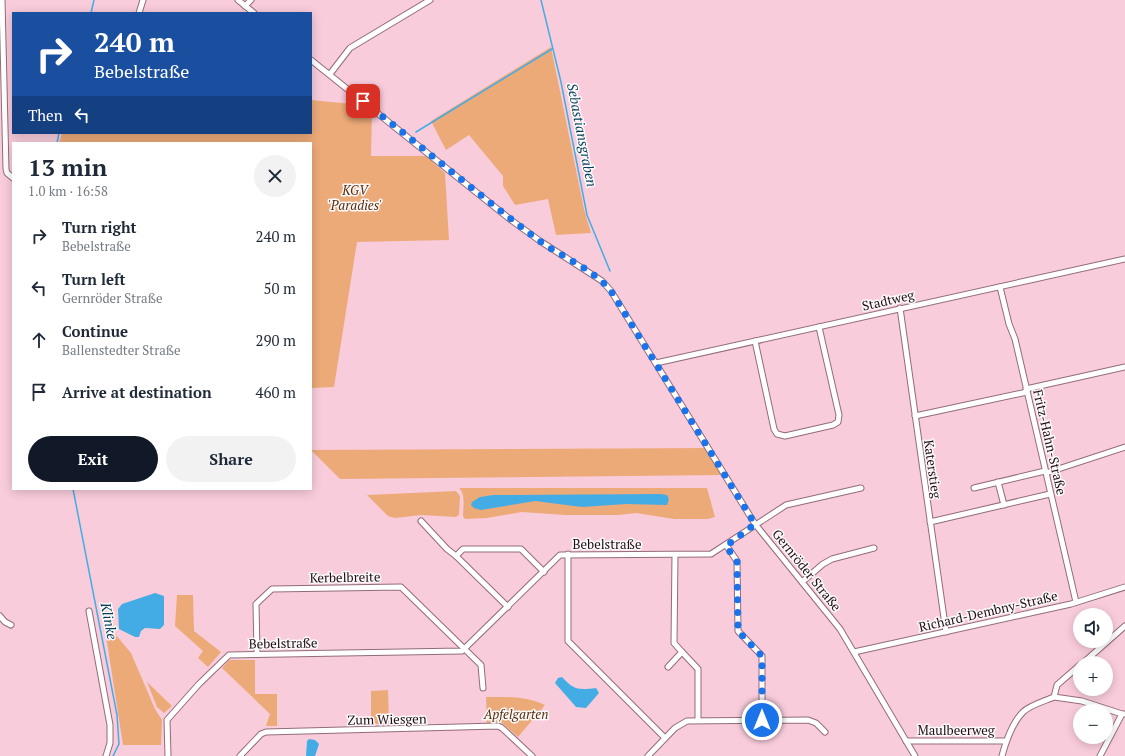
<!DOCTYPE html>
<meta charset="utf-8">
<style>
:root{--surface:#fff;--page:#f2f2f3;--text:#1f2937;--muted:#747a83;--accent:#111827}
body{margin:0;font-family:"PT Serif",serif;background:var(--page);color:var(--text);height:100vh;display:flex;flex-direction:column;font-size:15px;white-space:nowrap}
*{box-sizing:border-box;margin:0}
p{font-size:13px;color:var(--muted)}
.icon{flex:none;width:22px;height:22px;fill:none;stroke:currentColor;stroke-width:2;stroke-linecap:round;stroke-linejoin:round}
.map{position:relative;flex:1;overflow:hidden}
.sheet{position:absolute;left:12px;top:142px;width:300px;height:348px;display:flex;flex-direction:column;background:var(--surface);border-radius:0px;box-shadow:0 2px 10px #0003}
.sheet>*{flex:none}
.banner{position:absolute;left:12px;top:12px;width:300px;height:122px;border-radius:0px;box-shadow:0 2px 10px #0003;background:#1a4fa0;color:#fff;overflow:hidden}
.controls{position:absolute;left:1073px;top:608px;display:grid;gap:8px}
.controls a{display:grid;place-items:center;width:40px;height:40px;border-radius:50%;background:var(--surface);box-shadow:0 2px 10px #0003;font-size:20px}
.pin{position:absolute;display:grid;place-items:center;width:34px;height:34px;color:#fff;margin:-17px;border-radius:8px;box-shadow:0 2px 6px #0006}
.me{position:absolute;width:44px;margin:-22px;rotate:0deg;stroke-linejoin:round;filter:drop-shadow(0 0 3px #0008)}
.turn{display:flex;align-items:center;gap:14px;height:84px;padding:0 16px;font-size:18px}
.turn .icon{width:52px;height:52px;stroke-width:2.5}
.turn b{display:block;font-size:28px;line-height:34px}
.then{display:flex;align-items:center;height:38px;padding:0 16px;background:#0003;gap:8px;font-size:15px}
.round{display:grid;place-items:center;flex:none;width:42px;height:42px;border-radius:21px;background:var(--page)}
.headline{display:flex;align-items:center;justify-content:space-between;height:68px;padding:0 16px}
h1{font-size:24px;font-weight:700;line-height:30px}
.primary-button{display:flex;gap:8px;margin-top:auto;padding:8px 16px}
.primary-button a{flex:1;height:46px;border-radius:24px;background:var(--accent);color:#fff;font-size:16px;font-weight:700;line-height:46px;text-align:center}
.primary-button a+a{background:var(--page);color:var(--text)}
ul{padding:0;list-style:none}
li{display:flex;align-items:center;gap:12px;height:52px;padding:0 16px}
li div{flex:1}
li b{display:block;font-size:15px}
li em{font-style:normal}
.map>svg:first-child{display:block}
.green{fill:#edaa79}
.water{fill:#44ace5}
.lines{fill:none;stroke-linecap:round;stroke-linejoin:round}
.stream{stroke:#44ace5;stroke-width:1.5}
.street-casing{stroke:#936c79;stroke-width:7}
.street{stroke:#fff;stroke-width:5}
.route{stroke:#1a73e8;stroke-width:7;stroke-dasharray:0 12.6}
.labels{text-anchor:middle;stroke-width:3;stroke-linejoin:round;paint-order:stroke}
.park-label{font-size:13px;font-style:italic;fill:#572e0c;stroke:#fefafb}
.street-label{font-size:13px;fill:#1d0e14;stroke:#fefafb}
.water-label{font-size:14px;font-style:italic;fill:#003e5a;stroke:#fefafb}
</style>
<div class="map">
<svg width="1125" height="756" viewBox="0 0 1125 756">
<rect width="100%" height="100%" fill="#f9ccdb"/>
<g class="green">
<path d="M 551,47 L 584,209 L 591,233 L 556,235 L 548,199 L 515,205 L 503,186 L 503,176 L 469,135 L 446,150 L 431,121 Z"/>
<path d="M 311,100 L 362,105 L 363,103 L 372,111 L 371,156 L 426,156 L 445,173 L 449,240 L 357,242 L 334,387 L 311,388 L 311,143 L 59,143 L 62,133 L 311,133 Z"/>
<path d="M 705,448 L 721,475 L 340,479 L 311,450 Z"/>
<path d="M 459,488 L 707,488 L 715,517 L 708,519 L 674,519 L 636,513 L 618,515 L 565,515 L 522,512 L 487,518 L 465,519 L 463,516 C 463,507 466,495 459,488 Z"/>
<path d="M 456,491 L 460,496 L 459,515 L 456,517 L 421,515 L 395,518 L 388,516 L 367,495 Z"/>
<path d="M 177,595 L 193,595 L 194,631 L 221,652 L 208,667 L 198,658 L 203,651 L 175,626 Z"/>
<path d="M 102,610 L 111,612 L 115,634 L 131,653 L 155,709 L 162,720 L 161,745 L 123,745 Z"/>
<path d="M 229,660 L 255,660 L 255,694 L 277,694 L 277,726 L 266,726 L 270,714 L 222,668 Z"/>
<path d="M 147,682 L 172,706 L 164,713 L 157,707 Z"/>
<path d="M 388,690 L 389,724 L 371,724 L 371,691 Z"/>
<path d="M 486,697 C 507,697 526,696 545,705 L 518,737 L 501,722 L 487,723 Z"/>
</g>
<g class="water">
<path d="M 660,494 L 667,495 L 669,499 L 667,505 L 626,504 L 582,507 L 535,501 L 481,510 L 474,508 L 471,505 L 472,502 L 480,497 L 493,495 Z"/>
<path d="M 155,593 L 164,596 L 164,625 L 160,629 L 145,628 L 141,631 L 139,637 L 135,637 L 119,629 L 118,609 L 122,604 Z"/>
<path d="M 562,677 C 574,690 578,690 596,688 L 599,693 L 586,708 L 576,707 L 555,683 L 558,678 Z"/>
<path d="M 309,739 L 315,740 L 319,744 L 315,756 L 306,756 L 307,741 Z"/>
</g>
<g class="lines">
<g class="stream">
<path d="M 541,0 L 561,82 L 587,215 L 610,271"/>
<path d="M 91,13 L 94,0"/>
<path d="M 416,132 L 552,49"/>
<path d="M 57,143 L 59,133"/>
<path d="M 73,489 L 117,715 L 119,744 L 113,756"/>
</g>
<defs>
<g id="street">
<path d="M 2,0 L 6,169 L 7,173 L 13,178"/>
<path d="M 238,0 L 254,13"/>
<path d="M 245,6 L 251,0"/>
<path d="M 139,13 L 143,0"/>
<path d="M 311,60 L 511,220 L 540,241 L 602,281 L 611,291 L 755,524 L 840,629 L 915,756"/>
<path d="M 330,74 L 350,48 L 430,0"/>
<path d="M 1000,287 L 1009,324 L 1015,339 L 1076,602"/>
<path d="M 900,308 L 946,632"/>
<path d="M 755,341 L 774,429 L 777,434 L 785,436 L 833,425 L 838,422 L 839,415 L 819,327"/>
<path d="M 656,363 L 1125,259"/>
<path d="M 1026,389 L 1125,367"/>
<path d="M 915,416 L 1027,392"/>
<path d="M 1046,473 L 1125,447"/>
<path d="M 998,482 L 1004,505"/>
<path d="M 974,488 L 1045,471"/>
<path d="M 421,521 L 447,549 L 456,556"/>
<path d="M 930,522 L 1050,494"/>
<path d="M 726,545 L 737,561 L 738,631 L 762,656 L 762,720"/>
<path d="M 568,554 L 568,641 L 665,738"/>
<path d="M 675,555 L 674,643 L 682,652"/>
<path d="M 802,582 L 823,564 L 832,559 L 874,548"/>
<path d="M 508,607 L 456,556 L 463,549 L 521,549 L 544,572"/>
<path d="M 89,611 L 110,725 L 110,743 L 106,756"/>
<path d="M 0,616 L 5,622 L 11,625"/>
<path d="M 854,652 L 1071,604 L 1125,587"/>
<path d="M 257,654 L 256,604 L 272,589 L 401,587 L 481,665 L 483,688"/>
<path d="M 1083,663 L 1125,626"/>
<path d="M 668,667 L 682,652 L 698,669 L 698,720"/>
<path d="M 1054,697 L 1082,701 L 1122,714"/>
<path d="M 906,741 L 1006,741"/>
<path d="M 168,756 L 167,720 L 199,684 L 229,655 L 462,651 L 560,555 L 711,554 L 786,505 L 861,488"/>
<path d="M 240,756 L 261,734 L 266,732 L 498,726 L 502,728 L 532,756"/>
<path d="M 648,756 L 675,728 L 687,721 L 808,720 L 816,723 L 825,732"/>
<path d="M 1002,756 C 1006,741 1012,723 1023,712 C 1030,705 1045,701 1054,697 L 1057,685 L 1080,665"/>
<path d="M 1100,756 L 1122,714 L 1124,714"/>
</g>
</defs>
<use href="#street" class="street-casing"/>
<use href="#street" class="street"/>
</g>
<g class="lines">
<path class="route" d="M 363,101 C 422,147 478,194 537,239 C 561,257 592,268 611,291 L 755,524 L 726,546 L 737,562 L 738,631 L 762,656 L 762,720"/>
</g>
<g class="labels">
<g class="park-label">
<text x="355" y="195">KGV<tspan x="355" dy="15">'Paradies'</tspan></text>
<text x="516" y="719">Apfelgarten</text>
</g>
<g class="street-label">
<text transform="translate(888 300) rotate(-13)" y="5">Stadtweg</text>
<text transform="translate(1050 442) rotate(77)" y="5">Fritz-Hahn-Straße</text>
<text transform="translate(933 469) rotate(82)" y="5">Katerstieg</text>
<text x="607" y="549">Bebelstraße</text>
<text transform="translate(807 570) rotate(51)" y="5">Gernröder Straße</text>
<text transform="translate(345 577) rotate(-1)" y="5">Kerbelbreite</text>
<text transform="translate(988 611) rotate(-13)" y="5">Richard-Dembny-Straße</text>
<text transform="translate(283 643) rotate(-1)" y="5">Bebelstraße</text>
<text transform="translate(387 719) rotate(-1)" y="5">Zum Wiesgen</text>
<text x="956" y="735">Maulbeerweg</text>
</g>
<g class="water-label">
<text transform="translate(582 135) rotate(79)" y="5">Sebastiansgraben</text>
<text transform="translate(109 621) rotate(79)" y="5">Klinke</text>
</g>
</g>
</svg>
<div class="controls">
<a><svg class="icon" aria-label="sound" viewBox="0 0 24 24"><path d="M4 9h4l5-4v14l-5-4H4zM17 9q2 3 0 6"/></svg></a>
<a>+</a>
<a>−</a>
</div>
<div class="pin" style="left:363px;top:101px;background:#d93025"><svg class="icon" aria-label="arrive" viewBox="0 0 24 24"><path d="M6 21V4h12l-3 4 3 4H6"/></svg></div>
<svg class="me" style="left:762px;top:720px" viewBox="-20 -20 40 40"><circle r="17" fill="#1a73e8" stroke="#fff" stroke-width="3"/><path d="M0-11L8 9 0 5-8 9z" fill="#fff"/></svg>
<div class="banner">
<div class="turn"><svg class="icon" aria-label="right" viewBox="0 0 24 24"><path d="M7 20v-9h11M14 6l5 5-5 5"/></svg><div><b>240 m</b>Bebelstraße</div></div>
<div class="then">Then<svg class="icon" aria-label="left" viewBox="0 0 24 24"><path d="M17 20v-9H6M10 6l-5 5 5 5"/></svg></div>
</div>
<section class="sheet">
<div class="headline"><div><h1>13 min</h1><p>1.0 km · 16:58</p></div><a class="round"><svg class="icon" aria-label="close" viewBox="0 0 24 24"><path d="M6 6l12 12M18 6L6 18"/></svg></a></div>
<ul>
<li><svg class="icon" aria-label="right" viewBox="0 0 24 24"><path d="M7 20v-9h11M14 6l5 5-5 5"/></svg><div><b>Turn right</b><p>Bebelstraße</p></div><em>240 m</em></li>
<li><svg class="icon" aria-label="left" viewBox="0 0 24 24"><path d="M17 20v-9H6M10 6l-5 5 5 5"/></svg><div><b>Turn left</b><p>Gernröder Straße</p></div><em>50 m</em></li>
<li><svg class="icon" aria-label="ahead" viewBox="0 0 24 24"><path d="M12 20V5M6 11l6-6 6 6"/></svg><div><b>Continue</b><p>Ballenstedter Straße</p></div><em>290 m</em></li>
<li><svg class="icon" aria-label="arrive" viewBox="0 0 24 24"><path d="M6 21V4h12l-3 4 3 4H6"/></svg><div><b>Arrive at destination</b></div><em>460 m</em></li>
</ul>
<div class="primary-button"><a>Exit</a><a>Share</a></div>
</section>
</div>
